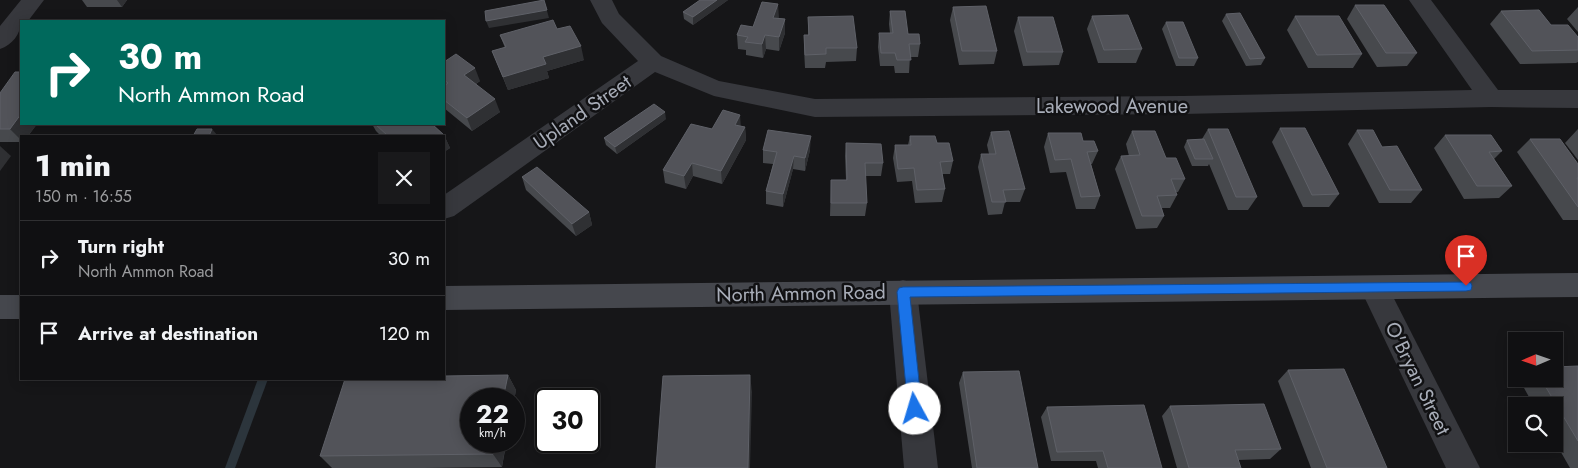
<!DOCTYPE html>
<meta charset="utf-8">
<style>
:root{--surface:#101012;--page:#19191b;--text:#f1f3f6;--muted:#9c9d9f;--line:#303032}
body{margin:0;font-family:Jost,sans-serif;background:var(--page);color:var(--text);height:100vh;display:flex;flex-direction:column;font-size:19px;white-space:nowrap}
*{box-sizing:border-box;margin:0}
p{font-size:16px;color:var(--muted)}
.icon{flex:none;width:28px;height:28px;fill:none;stroke:currentColor;stroke-width:2;stroke-linecap:round;stroke-linejoin:round}
.map{position:relative;flex:1;overflow:hidden}
.side{position:absolute;left:20px;top:135px;width:425px;height:245px;display:flex;flex-direction:column;background:var(--surface);border-radius:0px;box-shadow:0 2px 12px #0003,0 0 0 1px var(--line)}
.side>*{flex:none}
.guide{position:absolute;left:20px;top:20px;width:425px;height:105px;border-radius:0px;box-shadow:0 2px 12px #0003,0 0 0 1px var(--line);background:#00695c;color:#fff;overflow:hidden}
.needle{width:32px;rotate:268deg}
.controls{position:absolute;left:1508px;top:332px;display:grid;gap:10px}
.controls a{display:grid;place-items:center;width:55px;height:55px;border-radius:0px;background:var(--surface);box-shadow:0 2px 12px #0003,0 0 0 1px var(--line);font-size:25px}
.speed{position:absolute;left:460px;top:388px;display:flex;gap:10px;font-size:25px;font-weight:700;text-align:center}
.speed>*{display:grid;place-content:center;width:65px;height:65px;border-radius:50%;background:var(--surface);box-shadow:0 2px 12px #0003,0 0 0 1px var(--line);line-height:1}
.speed small{font-size:12px;font-weight:400}
.speed .limit{border:2px solid #111;border-radius:8px;background:#fff;color:#111}
.pin{position:absolute;display:grid;place-items:center;width:42px;height:42px;color:#fff;margin:-51px -21px;border-radius:50% 50% 50% 0;rotate:-45deg;box-shadow:0 0 5px #0007}
.pin .icon{rotate:45deg}
.me{position:absolute;width:55px;margin:-28px;rotate:354deg;stroke-linejoin:round;filter:drop-shadow(0 0 4px #0008)}
.turn{display:flex;align-items:center;gap:18px;height:105px;padding:0 15px;font-size:22px}
.turn .icon{width:65px;height:65px;stroke-width:2.5}
.turn b{display:block;font-size:35px;line-height:42px}
.round{display:grid;place-items:center;flex:none;width:52px;height:52px;border-radius:0px;background:var(--page)}
.headline{display:flex;align-items:center;justify-content:space-between;height:85px;padding:0 15px}
h1{font-size:30px;font-weight:800;line-height:38px}
ul{padding:0;list-style:none}
li{display:flex;align-items:center;gap:15px;height:75px;padding:0 15px;border-top:1px solid var(--line)}
li div{flex:1}
li b{display:block;font-size:19px}
li em{font-style:normal}
.map>svg:first-child{display:block}
.lines{fill:none;stroke-linecap:round;stroke-linejoin:round}
.stream{fill:#2c353c;fill-rule:evenodd}
.minor{fill:#37383d;fill-rule:evenodd}
.secondary{fill:#45474d;fill-rule:evenodd}
.wall{fill:#47494d}
.shaded-wall{fill:#2f3033}
.building{fill:#525359;stroke:#5f6168}
.route{fill:#1a73e8;stroke:#114b97}
.labels{text-anchor:middle;stroke-width:5;stroke-linejoin:round;paint-order:stroke}
.street-label{font-size:20px;fill:#a8adb8;stroke:#111113}
</style>
<div class="map">
<svg width="1578" height="468" viewBox="0 0 1578 468">
<rect width="100%" height="100%" fill="#161618"/>
<g class="lines">
<path class="stream" d="M 258,379 L 268,379 L 235,468 L 225,468 Z"/>
<g class="minor">
<path d="M 21,0 L 44,0 L 28,21 L 21,21 C 21,34 12,45 0,49 L 0,26 Z"/>
<path d="M 590,0 L 612,0 L 619,14 L 661,56 L 719,81 L 815,99 L 1182,96 L 1472,90 L 1409,0 L 1431,0 L 1498,90 L 1578,90 L 1578,108 L 1491,107 L 1182,114 L 815,117 L 714,96 L 655,72 L 454,216 L 444,219 L 444,195 L 638,61 L 602,23 Z"/>
<path d="M 1374,276 L 1384,279 L 1480,468 L 1446,468 L 1360,288 L 1364,279 Z"/>
<path d="M 903,280 L 913,283 L 917,292 L 938,468 L 904,468 L 889,292 L 893,283 Z"/>
</g>
<g class="secondary">
<path d="M 1578,273 L 1578,297 L 444,310 L 444,286 Z"/>
<rect x="0" y="295" width="21" height="24"/>
</g>
</g>
<g class="wall">
<path d="M 82,0 L 127,0 L 122,7 L 87,7 Z"/>
<path d="M 700,0 L 728,0 L 693,25 L 684,19 L 683,12 Z"/>
<path d="M 1355,5 L 1417,53 L 1407,66 L 1377,67 L 1347,19 Z"/>
<path d="M 953,7 L 997,51 L 994,64 L 959,65 L 950,20 Z"/>
<path d="M 1578,7 L 1578,32 L 1567,19 Z"/>
<path d="M 890,11 L 908,34 L 920,44 L 918,57 L 910,57 L 909,73 L 895,73 L 894,66 L 880,66 L 878,47 L 879,33 L 890,33 L 889,24 Z"/>
<path d="M 1501,11 L 1551,25 L 1578,37 L 1578,62 L 1576,63 L 1520,64 L 1490,24 Z"/>
<path d="M 1226,14 L 1265,58 L 1261,65 L 1246,66 L 1222,21 Z"/>
<path d="M 1092,16 L 1142,49 L 1136,63 L 1098,63 L 1087,29 Z"/>
<path d="M 1295,16 L 1362,54 L 1353,68 L 1308,68 L 1287,30 Z"/>
<path d="M 808,17 L 857,48 L 856,61 L 826,62 L 825,68 L 805,68 L 804,49 L 804,35 L 808,35 Z"/>
<path d="M 1018,17 L 1063,52 L 1059,65 L 1023,66 L 1014,31 Z"/>
<path d="M 778,18 L 785,19 L 785,33 L 779,51 L 766,49 L 763,58 L 746,55 L 746,50 L 738,49 L 737,35 L 753,27 Z"/>
<path d="M 1166,22 L 1198,58 L 1194,66 L 1176,66 L 1162,29 Z"/>
<path d="M 557,29 L 584,60 L 547,71 L 549,78 L 508,90 L 492,51 L 505,48 L 500,35 Z"/>
<path d="M 444,62 L 480,81 L 476,84 L 500,112 L 472,131 L 444,108 Z"/>
<path d="M 0,93 L 37,124 L 28,136 L 21,136 L 21,142 L 0,142 Z"/>
<path d="M 666,119 L 617,154 L 606,145 L 604,138 Z"/>
<path d="M 372,124 L 432,124 L 444,135 L 450,148 L 444,152 L 444,136 L 381,136 L 376,131 Z"/>
<path d="M 741,126 L 745,127 L 746,140 L 722,184 L 693,176 L 686,189 L 665,183 L 663,170 L 712,129 Z"/>
<path d="M 1280,128 L 1339,194 L 1329,207 L 1303,207 L 1272,142 Z"/>
<path d="M 1208,129 L 1257,197 L 1248,210 L 1228,210 L 1209,164 L 1208,166 L 1192,166 L 1184,147 L 1187,140 L 1202,139 Z"/>
<path d="M 1578,129 L 1578,160 L 1565,143 Z"/>
<path d="M 1357,130 L 1382,147 L 1422,190 L 1411,203 L 1379,203 L 1348,144 Z"/>
<path d="M 1132,131 L 1166,158 L 1185,179 L 1178,192 L 1176,192 L 1177,195 L 1170,208 L 1162,208 L 1164,216 L 1157,228 L 1136,229 L 1115,169 L 1121,156 L 1129,156 L 1126,144 Z"/>
<path d="M 991,132 L 1025,189 L 1020,202 L 1005,202 L 1002,214 L 988,215 L 978,167 L 981,154 L 989,154 L 987,145 Z"/>
<path d="M 1048,133 L 1083,141 L 1098,151 L 1092,164 L 1091,164 L 1100,196 L 1095,209 L 1076,209 L 1066,172 L 1050,173 L 1044,147 Z"/>
<path d="M 1445,135 L 1502,151 L 1494,159 L 1512,186 L 1499,198 L 1464,199 L 1434,148 Z"/>
<path d="M 910,136 L 937,143 L 953,161 L 950,174 L 942,174 L 945,189 L 942,202 L 915,203 L 912,181 L 897,182 L 893,158 L 895,145 L 908,145 Z"/>
<path d="M 1530,139 L 1578,164 L 1578,220 L 1563,220 L 1517,152 Z"/>
<path d="M 846,143 L 883,163 L 881,176 L 865,176 L 867,203 L 865,216 L 830,216 L 831,180 L 846,180 L 845,156 Z"/>
<path d="M 763,150 L 810,150 L 805,171 L 793,169 L 783,207 L 766,204 L 766,191 L 773,164 L 763,163 Z"/>
<path d="M 522,177 L 589,212 L 592,225 L 576,236 L 526,190 Z"/>
<path d="M 1578,366 L 1578,468 L 1570,468 L 1554,440 L 1554,406 L 1534,406 L 1519,379 L 1554,379 Z"/>
<path d="M 1288,370 L 1387,468 L 1311,468 L 1278,381 Z"/>
<path d="M 963,372 L 1038,468 L 972,468 L 959,383 Z"/>
<path d="M 508,375 L 516,390 L 502,467 L 425,468 L 332,468 L 320,456 Z"/>
<path d="M 1170,406 L 1281,449 L 1270,459 L 1238,460 L 1241,468 L 1177,468 L 1162,416 Z"/>
<path d="M 1047,407 L 1162,468 L 1098,468 L 1096,461 L 1051,461 L 1041,417 Z"/>
</g>
<g class="shaded-wall">
<path d="M 117,0 L 127,0 L 122,7 Z"/>
<path d="M 544,0 L 549,18 L 489,28 L 486,21 Z"/>
<path d="M 717,0 L 728,0 L 693,25 L 693,17 Z"/>
<path d="M 778,4 L 779,18 L 774,31 L 773,18 Z"/>
<path d="M 785,19 L 785,33 L 779,51 L 779,37 Z"/>
<path d="M 765,35 L 766,49 L 763,58 L 762,44 Z"/>
<path d="M 581,46 L 584,60 L 547,71 L 549,78 L 508,90 L 503,77 L 543,57 Z"/>
<path d="M 475,68 L 480,81 L 469,88 L 464,75 Z"/>
<path d="M 495,99 L 500,112 L 472,131 L 467,118 Z"/>
<path d="M 665,112 L 666,119 L 617,154 L 615,147 Z"/>
<path d="M 21,114 L 21,124 L 37,124 L 28,136 L 21,136 L 21,140 L 10,129 Z"/>
<path d="M 740,115 L 741,128 L 735,125 Z"/>
<path d="M 745,127 L 746,140 L 722,184 L 721,171 Z"/>
<path d="M 212,129 L 218,136 L 209,136 Z"/>
<path d="M 444,135 L 450,148 L 444,152 L 444,136 L 442,136 Z"/>
<path d="M 811,136 L 810,150 L 805,171 L 805,158 Z"/>
<path d="M 0,146 L 11,156 L 0,171 Z"/>
<path d="M 794,156 L 793,169 L 783,207 L 783,194 Z"/>
<path d="M 692,163 L 693,176 L 686,189 L 684,176 Z"/>
<path d="M 589,212 L 592,225 L 576,236 L 572,224 Z"/>
<path d="M 508,375 L 516,390 L 514,401 L 514,399 L 503,399 Z"/>
<path d="M 750,375 L 752,392 L 750,468 L 748,468 Z"/>
<path d="M 495,441 L 506,441 L 502,467 L 493,454 Z"/>
</g>
<g class="building">
<path d="M 544,0 L 547,10 L 486,21 L 485,11 Z"/>
<path d="M 700,0 L 717,0 L 693,17 L 683,12 Z"/>
<path d="M 762,2 L 778,4 L 773,18 L 785,19 L 779,37 L 765,35 L 762,44 L 745,42 L 748,37 L 737,35 L 741,25 L 753,27 Z"/>
<path d="M 1355,5 L 1384,5 L 1417,53 L 1386,53 Z"/>
<path d="M 986,6 L 997,51 L 962,51 L 953,7 Z"/>
<path d="M 1539,10 L 1551,25 L 1568,25 L 1578,37 L 1578,50 L 1532,51 L 1501,11 Z"/>
<path d="M 890,11 L 905,11 L 908,34 L 919,34 L 920,44 L 909,44 L 911,60 L 897,60 L 895,53 L 881,53 L 879,33 L 893,33 Z"/>
<path d="M 1240,13 L 1265,58 L 1250,59 L 1226,14 Z"/>
<path d="M 1128,15 L 1142,49 L 1104,50 L 1092,16 Z"/>
<path d="M 853,16 L 857,48 L 826,48 L 826,54 L 805,55 L 804,35 L 809,35 L 808,17 Z"/>
<path d="M 1295,16 L 1339,16 L 1362,54 L 1317,55 Z"/>
<path d="M 1018,17 L 1053,17 L 1063,52 L 1027,52 Z"/>
<path d="M 553,20 L 557,29 L 570,26 L 581,46 L 543,57 L 546,64 L 503,77 L 492,51 L 506,47 L 500,35 Z"/>
<path d="M 1166,22 L 1183,22 L 1198,58 L 1179,58 Z"/>
<path d="M 456,54 L 475,68 L 464,75 L 495,99 L 467,118 L 444,100 L 444,86 L 448,83 L 444,80 L 444,62 Z"/>
<path d="M 15,72 L 21,72 L 21,114 L 10,129 L 0,129 L 0,93 Z"/>
<path d="M 654,104 L 665,112 L 615,147 L 604,138 Z"/>
<path d="M 723,110 L 740,115 L 735,125 L 745,127 L 721,171 L 692,163 L 684,176 L 663,170 L 691,124 L 712,129 Z"/>
<path d="M 375,124 L 432,124 L 444,135 L 442,136 L 388,136 Z"/>
<path d="M 1280,128 L 1305,128 L 1339,194 L 1312,195 Z"/>
<path d="M 197,129 L 212,129 L 209,136 L 193,136 Z"/>
<path d="M 1208,129 L 1228,129 L 1257,197 L 1236,197 Z"/>
<path d="M 768,130 L 811,136 L 805,158 L 794,156 L 783,194 L 766,191 L 777,152 L 763,150 Z"/>
<path d="M 1357,130 L 1373,130 L 1382,147 L 1397,146 L 1422,190 L 1390,190 Z"/>
<path d="M 1009,131 L 1025,189 L 1003,190 L 1006,202 L 992,202 L 981,154 L 996,154 L 991,132 Z"/>
<path d="M 1132,131 L 1155,131 L 1166,158 L 1176,158 L 1185,179 L 1171,179 L 1177,195 L 1157,196 L 1164,216 L 1142,216 L 1121,156 L 1140,155 Z"/>
<path d="M 1048,133 L 1081,133 L 1083,141 L 1094,141 L 1098,151 L 1087,152 L 1100,196 L 1081,197 L 1071,159 L 1055,160 Z"/>
<path d="M 1445,135 L 1491,135 L 1502,151 L 1489,152 L 1512,186 L 1477,186 Z"/>
<path d="M 910,136 L 935,136 L 937,143 L 949,143 L 953,161 L 940,162 L 945,189 L 917,190 L 914,168 L 898,169 L 895,145 L 911,145 Z"/>
<path d="M 1204,139 L 1213,159 L 1195,159 L 1187,140 Z"/>
<path d="M 1530,139 L 1560,139 L 1578,164 L 1578,178 L 1577,178 L 1578,180 L 1578,207 Z"/>
<path d="M 846,143 L 881,144 L 883,163 L 865,163 L 867,203 L 831,203 L 831,180 L 847,180 Z"/>
<path d="M 537,167 L 589,212 L 572,224 L 522,177 Z"/>
<path d="M 1578,366 L 1578,441 L 1541,379 L 1554,379 L 1554,367 Z"/>
<path d="M 1344,369 L 1387,468 L 1327,468 L 1288,370 Z"/>
<path d="M 1019,371 L 1038,468 L 977,468 L 963,372 Z"/>
<path d="M 508,375 L 503,399 L 471,399 L 471,441 L 495,441 L 493,454 L 320,456 L 345,379 L 444,379 L 444,376 Z"/>
<path d="M 750,375 L 748,468 L 656,468 L 663,376 Z"/>
<path d="M 1264,404 L 1281,449 L 1235,450 L 1241,468 L 1189,468 L 1170,406 Z"/>
<path d="M 1144,405 L 1162,468 L 1108,468 L 1103,451 L 1057,452 L 1047,407 Z"/>
</g>
<path class="route" d="M 1466,282 L 1471,283 L 1472,286 L 1471,290 L 1466,291 L 910,297 L 922,409 L 920,414 L 915,415 L 910,414 L 908,409 L 897,292 L 899,288 L 903,287 Z"/>
<g class="labels">
<g class="street-label">
<text x="1112" y="113">Lakewood Avenue</text>
<text transform="translate(582 112) rotate(-35)" y="7">Upland Street</text>
<text transform="translate(801 293) rotate(-1)" y="7">North Ammon Road</text>
<text transform="translate(1418 378) rotate(64)" y="7">O'Bryan Street</text>
</g>
</g>
</svg>
<div class="controls">
<a><svg class="needle" viewBox="-14 -14 28 28"><path d="M0-13l5 13h-10z" fill="#e53935"/><path d="M0 13l5-13h-10z" fill="#9c9d9f"/></svg></a>
<a><svg class="icon" aria-label="search" viewBox="0 0 24 24"><circle cx="10" cy="10" r="6"/><path d="M15 15l6 6"/></svg></a>
</div>
<div class="speed"><div>22<small>km/h</small></div><div class="limit">30</div></div>
<div class="pin" style="left:1466px;top:286px;background:#d93025"><svg class="icon" aria-label="arrive" viewBox="0 0 24 24"><path d="M6 21V4h12l-3 4 3 4H6"/></svg></div>
<svg class="me" style="left:915px;top:409px" viewBox="-20 -20 40 40"><circle r="19" fill="#fff"/><path d="M0-13L10 11 0 6-10 11z" fill="#1a73e8"/></svg>
<div class="guide">
<div class="turn"><svg class="icon" aria-label="right" viewBox="0 0 24 24"><path d="M7 20v-9h11M14 6l5 5-5 5"/></svg><div><b>30 m</b>North Ammon Road</div></div>
</div>
<section class="side">
<div class="headline"><div><h1>1 min</h1><p>150 m · 16:55</p></div><a class="round"><svg class="icon" aria-label="close" viewBox="0 0 24 24"><path d="M6 6l12 12M18 6L6 18"/></svg></a></div>
<ul>
<li><svg class="icon" aria-label="right" viewBox="0 0 24 24"><path d="M7 20v-9h11M14 6l5 5-5 5"/></svg><div><b>Turn right</b><p>North Ammon Road</p></div><em>30 m</em></li>
<li><svg class="icon" aria-label="arrive" viewBox="0 0 24 24"><path d="M6 21V4h12l-3 4 3 4H6"/></svg><div><b>Arrive at destination</b></div><em>120 m</em></li>
</ul>
</section>
</div>
